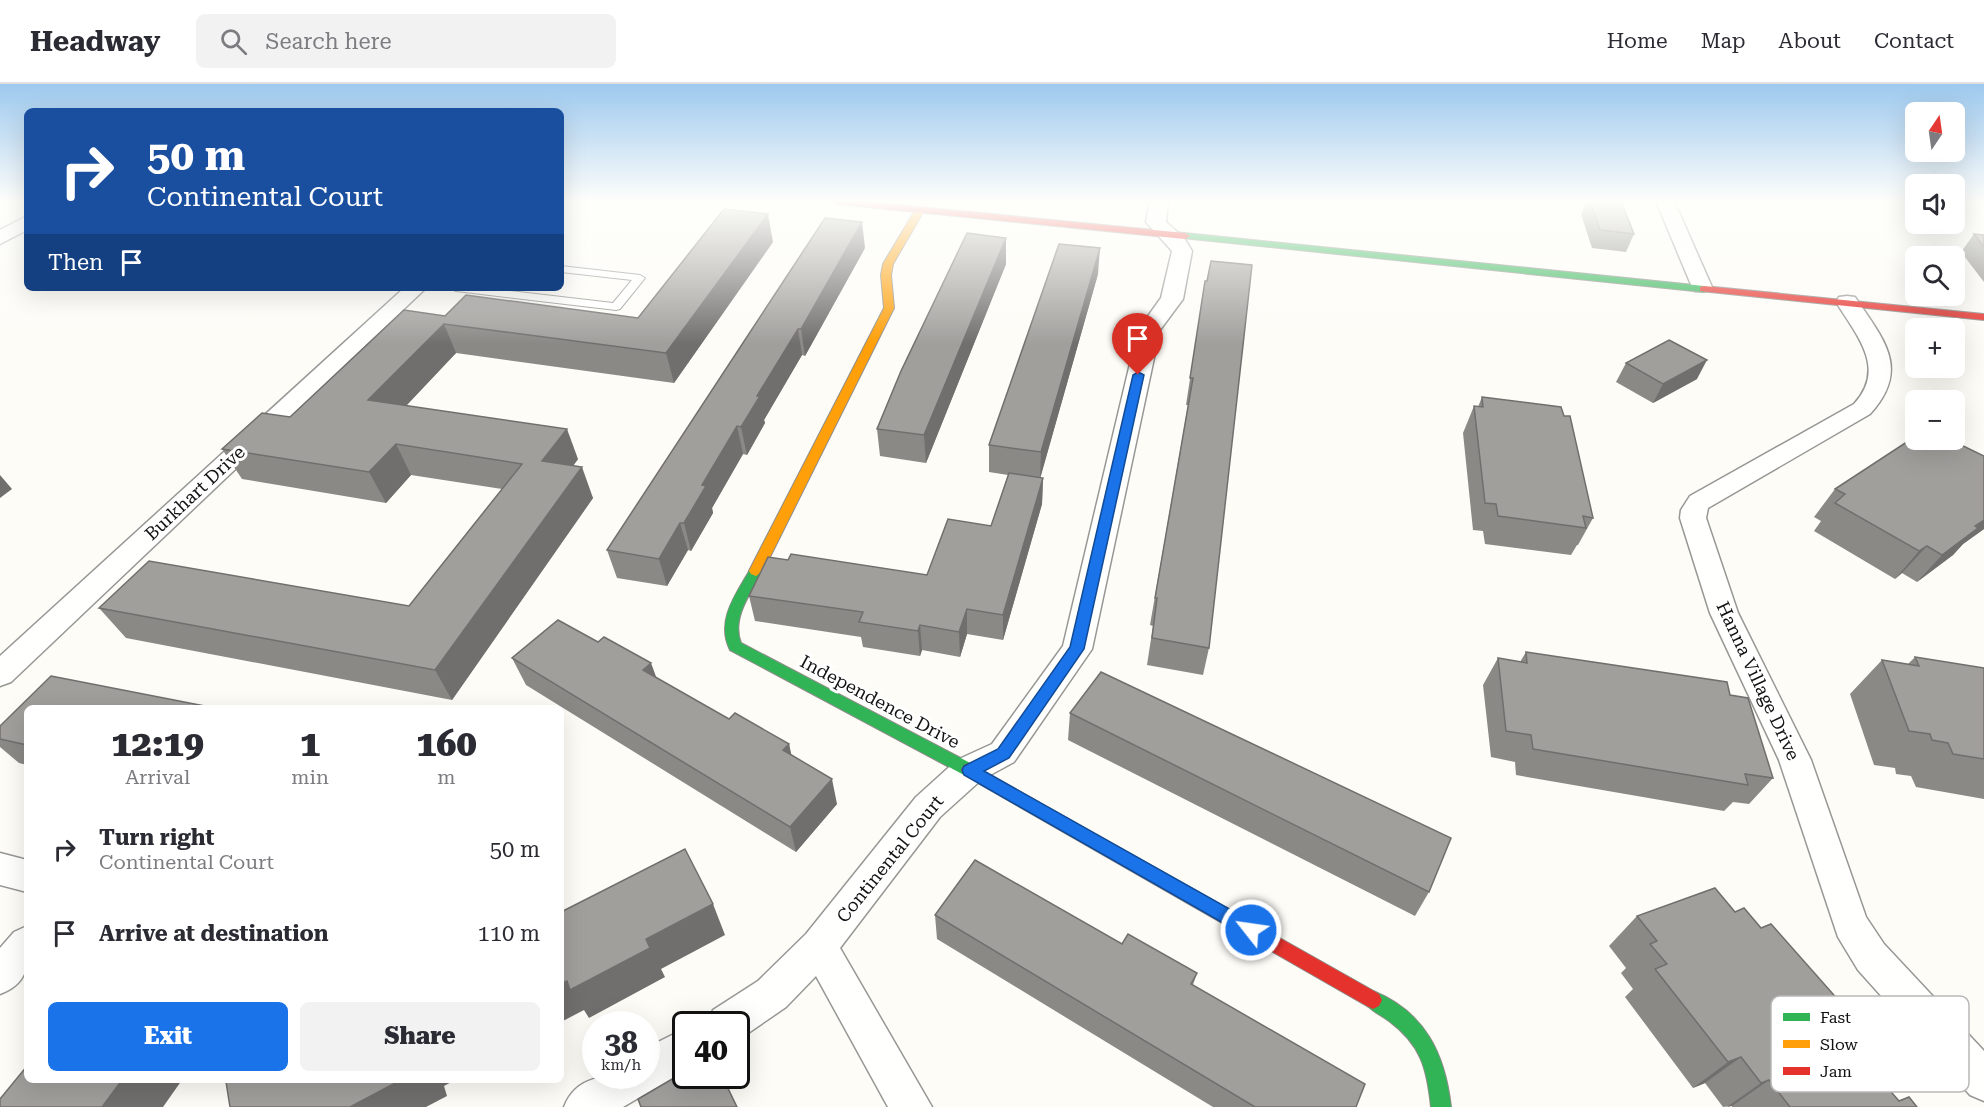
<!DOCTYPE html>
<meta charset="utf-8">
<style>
:root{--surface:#fff;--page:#f2f2f3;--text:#2b2b33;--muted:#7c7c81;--line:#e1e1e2;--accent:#1a73e8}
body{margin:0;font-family:"Roboto Serif",serif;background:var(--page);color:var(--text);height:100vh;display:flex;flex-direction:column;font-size:22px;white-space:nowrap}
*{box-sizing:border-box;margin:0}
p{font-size:20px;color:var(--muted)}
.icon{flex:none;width:33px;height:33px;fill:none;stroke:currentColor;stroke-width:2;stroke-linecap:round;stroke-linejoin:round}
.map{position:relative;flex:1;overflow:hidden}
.details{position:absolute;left:24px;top:621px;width:540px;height:378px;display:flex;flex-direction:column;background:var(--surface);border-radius:9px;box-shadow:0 6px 24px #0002}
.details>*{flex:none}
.top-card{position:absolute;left:24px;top:24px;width:540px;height:183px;border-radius:9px;box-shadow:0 6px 24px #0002;background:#1a4fa0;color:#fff;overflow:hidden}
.needle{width:39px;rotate:13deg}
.buttons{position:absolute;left:1905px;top:18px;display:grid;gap:12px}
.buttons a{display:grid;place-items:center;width:60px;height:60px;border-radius:9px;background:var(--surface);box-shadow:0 6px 24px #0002;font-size:30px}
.speed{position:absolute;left:582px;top:927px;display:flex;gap:12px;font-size:30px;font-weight:700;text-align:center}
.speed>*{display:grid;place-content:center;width:78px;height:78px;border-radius:50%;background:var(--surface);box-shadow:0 6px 24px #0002;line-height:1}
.speed small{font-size:15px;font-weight:400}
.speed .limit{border:3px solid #111;border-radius:9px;background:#fff;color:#111}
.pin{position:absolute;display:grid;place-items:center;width:51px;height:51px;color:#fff;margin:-62px -26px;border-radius:50% 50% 50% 0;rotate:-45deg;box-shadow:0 0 6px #0007}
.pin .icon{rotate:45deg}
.me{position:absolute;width:66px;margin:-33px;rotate:300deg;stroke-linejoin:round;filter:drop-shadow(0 0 4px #0008)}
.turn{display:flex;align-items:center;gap:21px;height:126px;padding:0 24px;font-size:27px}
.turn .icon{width:78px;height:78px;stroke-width:2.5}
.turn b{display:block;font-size:42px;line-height:51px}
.then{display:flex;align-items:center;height:57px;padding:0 24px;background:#0003;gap:12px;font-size:22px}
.eta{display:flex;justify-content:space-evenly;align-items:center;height:102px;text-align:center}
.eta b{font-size:36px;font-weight:800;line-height:42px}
.action{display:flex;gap:12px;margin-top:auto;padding:12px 24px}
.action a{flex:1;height:69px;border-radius:9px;background:var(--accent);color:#fff;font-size:24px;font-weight:800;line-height:69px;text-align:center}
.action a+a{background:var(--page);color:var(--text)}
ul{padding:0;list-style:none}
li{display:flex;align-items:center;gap:18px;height:84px;padding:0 24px}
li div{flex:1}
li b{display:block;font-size:22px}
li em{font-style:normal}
header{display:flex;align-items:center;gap:36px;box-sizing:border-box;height:84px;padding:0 30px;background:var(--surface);border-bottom:2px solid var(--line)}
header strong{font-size:28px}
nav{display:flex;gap:33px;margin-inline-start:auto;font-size:21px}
.search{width:420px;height:54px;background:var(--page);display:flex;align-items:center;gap:15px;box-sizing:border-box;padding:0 21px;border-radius:9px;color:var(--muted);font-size:22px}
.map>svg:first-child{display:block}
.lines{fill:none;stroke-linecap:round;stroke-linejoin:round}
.lane-casing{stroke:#979795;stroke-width:2}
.street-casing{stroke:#979795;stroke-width:3}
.fast-casing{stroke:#8e8d8b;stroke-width:2}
.slow-casing{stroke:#8e8d8b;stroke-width:2}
.jam-casing{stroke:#8e8d8b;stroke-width:2}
.lane{fill:#fffffe;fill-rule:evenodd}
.street{fill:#fffffe;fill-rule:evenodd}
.fast{fill:#30b455;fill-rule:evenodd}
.slow{fill:#ff9f0a;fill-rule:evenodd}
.jam{fill:#e5322d;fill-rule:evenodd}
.wall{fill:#8a8986}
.shaded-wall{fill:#716f6d}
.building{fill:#a19f9c;stroke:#716f6d;stroke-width:1.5}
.route{fill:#1a73e8;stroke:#114b97;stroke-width:1.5}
.labels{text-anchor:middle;stroke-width:6;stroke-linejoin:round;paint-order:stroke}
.street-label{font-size:18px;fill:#111;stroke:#fff}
.key{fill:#fff;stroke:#b8b8b8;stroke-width:1.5}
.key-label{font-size:16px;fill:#111}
</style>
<header>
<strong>Headway</strong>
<div class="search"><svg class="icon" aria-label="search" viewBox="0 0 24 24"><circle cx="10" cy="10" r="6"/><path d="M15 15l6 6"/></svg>Search here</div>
<nav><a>Home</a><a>Map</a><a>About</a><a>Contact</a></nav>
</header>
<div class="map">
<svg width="1984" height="1023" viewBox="0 0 1984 1023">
<rect width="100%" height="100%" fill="#fdfcf7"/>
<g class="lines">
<defs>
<path id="lane" d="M 561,182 L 640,191 L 645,194 L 620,225 L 616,226 L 456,207 L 450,204 L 484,204 L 613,219 L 632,196 L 561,188 Z"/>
<g id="street">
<path d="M 1150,117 L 1168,117 L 1166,138 L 1184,154 L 1192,167 L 1183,215 L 1160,246 L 1092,565 L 1014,678 L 981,696 L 940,733 L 840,864 L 932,1023 L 888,1023 L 816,892 L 786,923 L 741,954 L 736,956 L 736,940 L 708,940 L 713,926 L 758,897 L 806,850 L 916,713 L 957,676 L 992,660 L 1063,562 L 1138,246 L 1161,214 L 1172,167 L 1146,138 Z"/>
<path d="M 1656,117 L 1674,117 L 1712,203 L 1709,207 L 1695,207 L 1692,203 Z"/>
<path d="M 27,132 L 27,146 L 0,160 L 0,146 Z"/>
<path d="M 404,204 L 426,204 L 11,598 L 0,602 L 0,572 Z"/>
<path d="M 1847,212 L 1855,213 C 1884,256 1911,285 1870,330 L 1708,424 L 1706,434 L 1738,529 L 1811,676 L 1866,833 L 1884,860 L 1984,967 L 1984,1017 L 1970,1011 L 1858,886 L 1838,853 L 1779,676 L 1710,529 L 1680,434 L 1681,426 L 1690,412 L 1854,320 C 1887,284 1857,252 1836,218 L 1839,213 Z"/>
<path d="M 0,769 L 27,776 L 27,808 L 0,801 Z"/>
<path d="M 27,842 C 27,874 34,897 0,910 L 0,864 L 14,848 Z"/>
<path d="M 686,944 L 686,986 L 623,1023 L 564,1023 C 578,987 614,992 646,992 L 646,964 Z"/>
</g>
<g id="fast">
<path d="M 1185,149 L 1704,202 L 1709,205 L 1704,208 L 1182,154 L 1182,150 Z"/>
<path d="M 756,482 L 763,487 C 751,508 731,534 741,559 L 974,681 L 977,686 L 974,691 L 969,693 L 964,691 L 730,566 C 715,536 737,509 751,484 Z"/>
<path d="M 1373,907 C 1425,928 1445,970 1451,1023 L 1431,1023 C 1427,984 1421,961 1389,937 C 1380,930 1368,926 1364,916 L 1367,910 Z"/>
</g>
<path id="slow" d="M 917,123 L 925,125 L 893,180 L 891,191 L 894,224 L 763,487 L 756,492 L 751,490 L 749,487 L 884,224 L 881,191 L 883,180 Z"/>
<g id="jam">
<path d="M 832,117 L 859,117 L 1185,149 L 1190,152 L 1185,155 L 836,120 Z"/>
<path d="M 1704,202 L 1984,230 L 1984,236 L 1700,207 L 1700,203 Z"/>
<path d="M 969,679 L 1379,910 L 1382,916 L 1379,922 L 1373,925 L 1367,922 L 964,691 L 961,686 L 964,681 Z"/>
</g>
</defs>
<use href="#lane" class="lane-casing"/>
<use href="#street" class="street-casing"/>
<use href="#fast" class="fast-casing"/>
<use href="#slow" class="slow-casing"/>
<use href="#jam" class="jam-casing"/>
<use href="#lane" class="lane"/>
<use href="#street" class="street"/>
<use href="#fast" class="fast"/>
<use href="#slow" class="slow"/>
<use href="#jam" class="jam"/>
</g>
<g class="wall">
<path d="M 1587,117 L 1621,117 L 1634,150 L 1626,168 L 1592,164 L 1581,130 Z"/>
<path d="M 1974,150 L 1984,151 L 1984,198 L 1961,168 Z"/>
<path d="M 1006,154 L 1006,180 L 926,379 L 880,372 L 877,345 Z"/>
<path d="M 773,158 L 674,299 L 456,269 L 407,321 L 578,375 L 573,382 L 593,414 L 452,616 L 126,554 L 99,524 L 409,522 L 502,405 L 411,391 L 386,419 L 242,395 L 222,365 L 290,333 L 445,232 L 638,234 Z"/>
<path d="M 865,164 L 805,272 L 802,271 L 764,336 L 765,339 L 747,371 L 743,370 L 712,424 L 713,429 L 691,467 L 688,466 L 667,502 L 617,494 L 607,466 Z"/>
<path d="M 1098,190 L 1040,394 L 1043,394 L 1042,420 L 1003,556 L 967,550 L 960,573 L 922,566 L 920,572 L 863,563 L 861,553 L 755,537 L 749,512 L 788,476 L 927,491 L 991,442 L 1008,391 L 989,388 L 989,361 Z"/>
<path d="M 1205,197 L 1209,564 L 1203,591 L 1147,581 L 1153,542 L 1150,541 L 1188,321 L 1186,321 Z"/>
<path d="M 1626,279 L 1697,295 L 1653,319 L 1616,298 Z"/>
<path d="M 1482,313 L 1593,434 L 1578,461 L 1577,461 L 1571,471 L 1485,460 L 1483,447 L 1473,446 L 1463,349 L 1474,322 L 1478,323 Z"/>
<path d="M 1932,357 L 1984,372 L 1984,445 L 1963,460 L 1953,471 L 1917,498 L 1902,489 L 1895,495 L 1814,447 L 1821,437 L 1814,433 L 1835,405 Z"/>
<path d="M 1526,568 L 1730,611 L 1773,694 L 1749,720 L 1733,718 L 1724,727 L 1516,691 L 1515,678 L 1491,673 L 1483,601 L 1498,574 L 1520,578 Z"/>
<path d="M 1915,573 L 1984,584 L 1984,715 L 1916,703 L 1911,692 L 1896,690 L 1895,684 L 1874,681 L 1850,610 L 1882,576 L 1908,580 Z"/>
<path d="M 512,574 L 657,594 L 729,635 L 789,660 L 791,671 L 837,720 L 796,768 L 526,601 Z"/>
<path d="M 27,624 L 27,681 L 19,679 L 0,663 L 0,642 Z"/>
<path d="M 1070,629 L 1429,808 L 1415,832 L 1068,656 Z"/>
<path d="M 1735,828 L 1761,844 L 1848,927 L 1839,933 L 1851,962 L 1899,1017 L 1917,1023 L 1732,1023 L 1732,1022 L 1723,1023 L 1705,999 L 1693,1004 L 1625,913 L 1633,905 L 1621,889 L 1626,884 L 1609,862 L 1637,832 Z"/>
<path d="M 935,831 L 1122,860 L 1197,889 L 1193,901 L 1356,1023 L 1213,1023 L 937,855 Z"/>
</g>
<g class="shaded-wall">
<path d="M 768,130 L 773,158 L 674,299 L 666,269 Z"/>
<path d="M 862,138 L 865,164 L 805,272 L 801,245 Z"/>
<path d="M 1006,154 L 1006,180 L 926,379 L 924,351 Z"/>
<path d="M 1100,164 L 1098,190 L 1040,395 L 1041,368 Z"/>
<path d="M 444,240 L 456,269 L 383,346 L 368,316 Z"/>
<path d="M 798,245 L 802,271 L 764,336 L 765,339 L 747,371 L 741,343 L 757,312 Z"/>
<path d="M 1707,276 L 1697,295 L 1653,319 L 1663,300 Z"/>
<path d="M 737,342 L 743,370 L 712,424 L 713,429 L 691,467 L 684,439 L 702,401 Z"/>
<path d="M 567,345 L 578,375 L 554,408 L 542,377 Z"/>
<path d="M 396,360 L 411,391 L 386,419 L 369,388 Z"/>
<path d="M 582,383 L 593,414 L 452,616 L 435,586 Z"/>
<path d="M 0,391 L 12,405 L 0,414 Z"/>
<path d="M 1043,394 L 1042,420 L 1003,556 L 1003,531 Z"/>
<path d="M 1984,436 L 1984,445 L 1963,460 L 1953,471 L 1917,498 L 1942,471 Z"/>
<path d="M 680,439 L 688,466 L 667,502 L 659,475 Z"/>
<path d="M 1927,462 L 1902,489 L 1895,495 L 1919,467 Z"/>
<path d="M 967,525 L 967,550 L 960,573 L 959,548 Z"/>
<path d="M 920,541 L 922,566 L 920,572 L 918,547 Z"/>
<path d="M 651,579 L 661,606 L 643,586 Z"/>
<path d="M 789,660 L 795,687 L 783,666 Z"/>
<path d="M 832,695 L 837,720 L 796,768 L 790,743 Z"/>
<path d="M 713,820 L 725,851 L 661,885 L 665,893 L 589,934 L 584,926 L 561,938 L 561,900 Z"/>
<path d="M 1741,973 L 1705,999 L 1693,1004 L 1728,978 Z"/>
<path d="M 122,996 L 182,996 L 163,1023 L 102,1023 Z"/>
<path d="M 401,996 L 455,996 L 444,1002 L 447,1012 L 426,1023 L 350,1023 Z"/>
<path d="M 1769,996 L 1732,1022 L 1727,1023 L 1761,999 Z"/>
</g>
<g class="building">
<path d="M 1590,117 L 1621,117 L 1634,150 L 1600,146 Z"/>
<path d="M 724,125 L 768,130 L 666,269 L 444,240 L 368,316 L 567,345 L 542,377 L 582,383 L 435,586 L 99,524 L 149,477 L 409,522 L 522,380 L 396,360 L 369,388 L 222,365 L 262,329 L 290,333 L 404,226 L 445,232 L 466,211 L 638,234 Z"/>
<path d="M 825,134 L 862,138 L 801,245 L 798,245 L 757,312 L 760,312 L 741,343 L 737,342 L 702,401 L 706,402 L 684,439 L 680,439 L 659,475 L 607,466 Z"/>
<path d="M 967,149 L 1006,154 L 924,351 L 877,345 L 901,287 Z"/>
<path d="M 1974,150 L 1984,151 L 1984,163 Z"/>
<path d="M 1059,160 L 1100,164 L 1041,368 L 989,361 Z"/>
<path d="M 1211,177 L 1252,181 L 1209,564 L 1152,554 L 1157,514 L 1155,514 L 1193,294 L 1190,294 L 1205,197 L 1207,197 Z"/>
<path d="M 1669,256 L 1707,276 L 1663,300 L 1626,279 Z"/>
<path d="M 1482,313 L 1561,323 L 1564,332 L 1570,332 L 1593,434 L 1583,432 L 1586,444 L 1498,432 L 1496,420 L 1485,419 L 1474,322 L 1483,323 Z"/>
<path d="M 1916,352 L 1916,356 L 1929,356 L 1932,357 L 1934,356 L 1951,356 L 1984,372 L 1984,436 L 1975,442 L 1978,444 L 1942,471 L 1927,462 L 1919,467 L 1835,419 L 1845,410 L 1835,405 Z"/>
<path d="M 1009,389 L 1043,394 L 1003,531 L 967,525 L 959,548 L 920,541 L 918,547 L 859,538 L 863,528 L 749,512 L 768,473 L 788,476 L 791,470 L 927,491 L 948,435 L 991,442 Z"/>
<path d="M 558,536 L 598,558 L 604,553 L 651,579 L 643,586 L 729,635 L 735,629 L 789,660 L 783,666 L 832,695 L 790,743 L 512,574 Z"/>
<path d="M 1526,568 L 1727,598 L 1730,611 L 1748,614 L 1773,694 L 1745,690 L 1748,701 L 1533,665 L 1531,651 L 1506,647 L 1498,574 L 1527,579 Z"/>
<path d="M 1915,573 L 1984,584 L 1984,675 L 1953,670 L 1948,659 L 1932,656 L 1930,650 L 1909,647 L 1882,576 L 1919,582 Z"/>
<path d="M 1101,588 L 1451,754 L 1429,808 L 1070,629 Z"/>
<path d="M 51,592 L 215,624 L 27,624 L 27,661 L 0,655 L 0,642 Z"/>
<path d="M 685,765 L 713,820 L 646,855 L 650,864 L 570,906 L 567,897 L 561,900 L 561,828 Z"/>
<path d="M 975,776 L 1122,860 L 1128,850 L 1197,889 L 1191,900 L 1365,1000 L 1356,1023 L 1255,1023 L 935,831 Z"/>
<path d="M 1715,804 L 1735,828 L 1744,824 L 1761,844 L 1771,840 L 1848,927 L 1838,932 L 1859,956 L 1850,960 L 1899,1017 L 1909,1013 L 1917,1023 L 1790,1023 L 1769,996 L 1761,999 L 1741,973 L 1728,978 L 1655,885 L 1667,880 L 1650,860 L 1657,857 L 1637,832 Z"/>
<path d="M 27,982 L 27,996 L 122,996 L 102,1023 L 0,1023 L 0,1015 Z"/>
<path d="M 686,987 L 686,992 L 722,992 L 737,1023 L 641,1023 L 638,1015 Z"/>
<path d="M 230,996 L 401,996 L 350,1023 L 230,1023 L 226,998 Z"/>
</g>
<linearGradient id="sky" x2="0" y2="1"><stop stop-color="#9dc9ee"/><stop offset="0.45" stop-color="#fefefb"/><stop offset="1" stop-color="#fefefb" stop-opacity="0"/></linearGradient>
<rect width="1984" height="260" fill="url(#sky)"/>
<path class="route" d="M 1138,288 L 1144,291 L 1084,565 L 1009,674 L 984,687 L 1258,841 L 1260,846 L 1258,852 L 1251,855 L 964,691 L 962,686 L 964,682 L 998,665 L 1070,563 L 1133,291 Z"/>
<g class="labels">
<g class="street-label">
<text transform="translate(195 409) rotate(-43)" y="6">Burkhart Drive</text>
<text transform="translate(1758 597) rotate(65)" y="6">Hanna Village Drive</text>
<text transform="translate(880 618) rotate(28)" y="6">Independence Drive</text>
<text transform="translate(890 775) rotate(-51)" y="6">Continental Court</text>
</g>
</g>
<rect x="1771" y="912" width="198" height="96" rx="9" class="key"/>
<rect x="1783" y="929" width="27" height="8" fill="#30b455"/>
<rect x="1783" y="956" width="27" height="8" fill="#ff9f0a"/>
<rect x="1783" y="983" width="27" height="8" fill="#e5322d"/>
<g class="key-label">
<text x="1820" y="939">Fast</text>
<text x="1820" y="966">Slow</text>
<text x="1820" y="993">Jam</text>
</g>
</svg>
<div class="buttons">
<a><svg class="needle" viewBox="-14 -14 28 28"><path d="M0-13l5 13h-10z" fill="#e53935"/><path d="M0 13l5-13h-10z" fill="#7c7c81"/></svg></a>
<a><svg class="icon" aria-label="sound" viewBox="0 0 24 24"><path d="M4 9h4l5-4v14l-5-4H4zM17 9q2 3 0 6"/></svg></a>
<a><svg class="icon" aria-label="search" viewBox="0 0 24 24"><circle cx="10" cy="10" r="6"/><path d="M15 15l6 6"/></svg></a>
<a>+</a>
<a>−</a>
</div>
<div class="speed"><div>38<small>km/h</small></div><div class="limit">40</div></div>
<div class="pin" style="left:1138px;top:291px;background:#d93025"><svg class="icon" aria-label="arrive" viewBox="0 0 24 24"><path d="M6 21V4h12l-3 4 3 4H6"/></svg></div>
<svg class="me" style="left:1251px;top:846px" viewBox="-20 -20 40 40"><circle r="17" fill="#1a73e8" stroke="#fff" stroke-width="3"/><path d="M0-11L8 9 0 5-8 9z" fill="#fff"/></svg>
<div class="top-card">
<div class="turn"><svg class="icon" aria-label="right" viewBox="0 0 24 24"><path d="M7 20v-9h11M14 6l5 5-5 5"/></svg><div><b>50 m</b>Continental Court</div></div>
<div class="then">Then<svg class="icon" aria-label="arrive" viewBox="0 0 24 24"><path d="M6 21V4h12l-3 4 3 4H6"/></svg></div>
</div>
<section class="details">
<div class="eta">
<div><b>12:19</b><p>Arrival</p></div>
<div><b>1</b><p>min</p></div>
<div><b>160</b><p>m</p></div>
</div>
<ul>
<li><svg class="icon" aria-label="right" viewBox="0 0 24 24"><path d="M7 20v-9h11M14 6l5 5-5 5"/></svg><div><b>Turn right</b><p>Continental Court</p></div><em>50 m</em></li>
<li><svg class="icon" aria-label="arrive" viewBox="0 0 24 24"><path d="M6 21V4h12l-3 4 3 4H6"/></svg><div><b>Arrive at destination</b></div><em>110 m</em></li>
</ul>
<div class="action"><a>Exit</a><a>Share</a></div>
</section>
</div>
